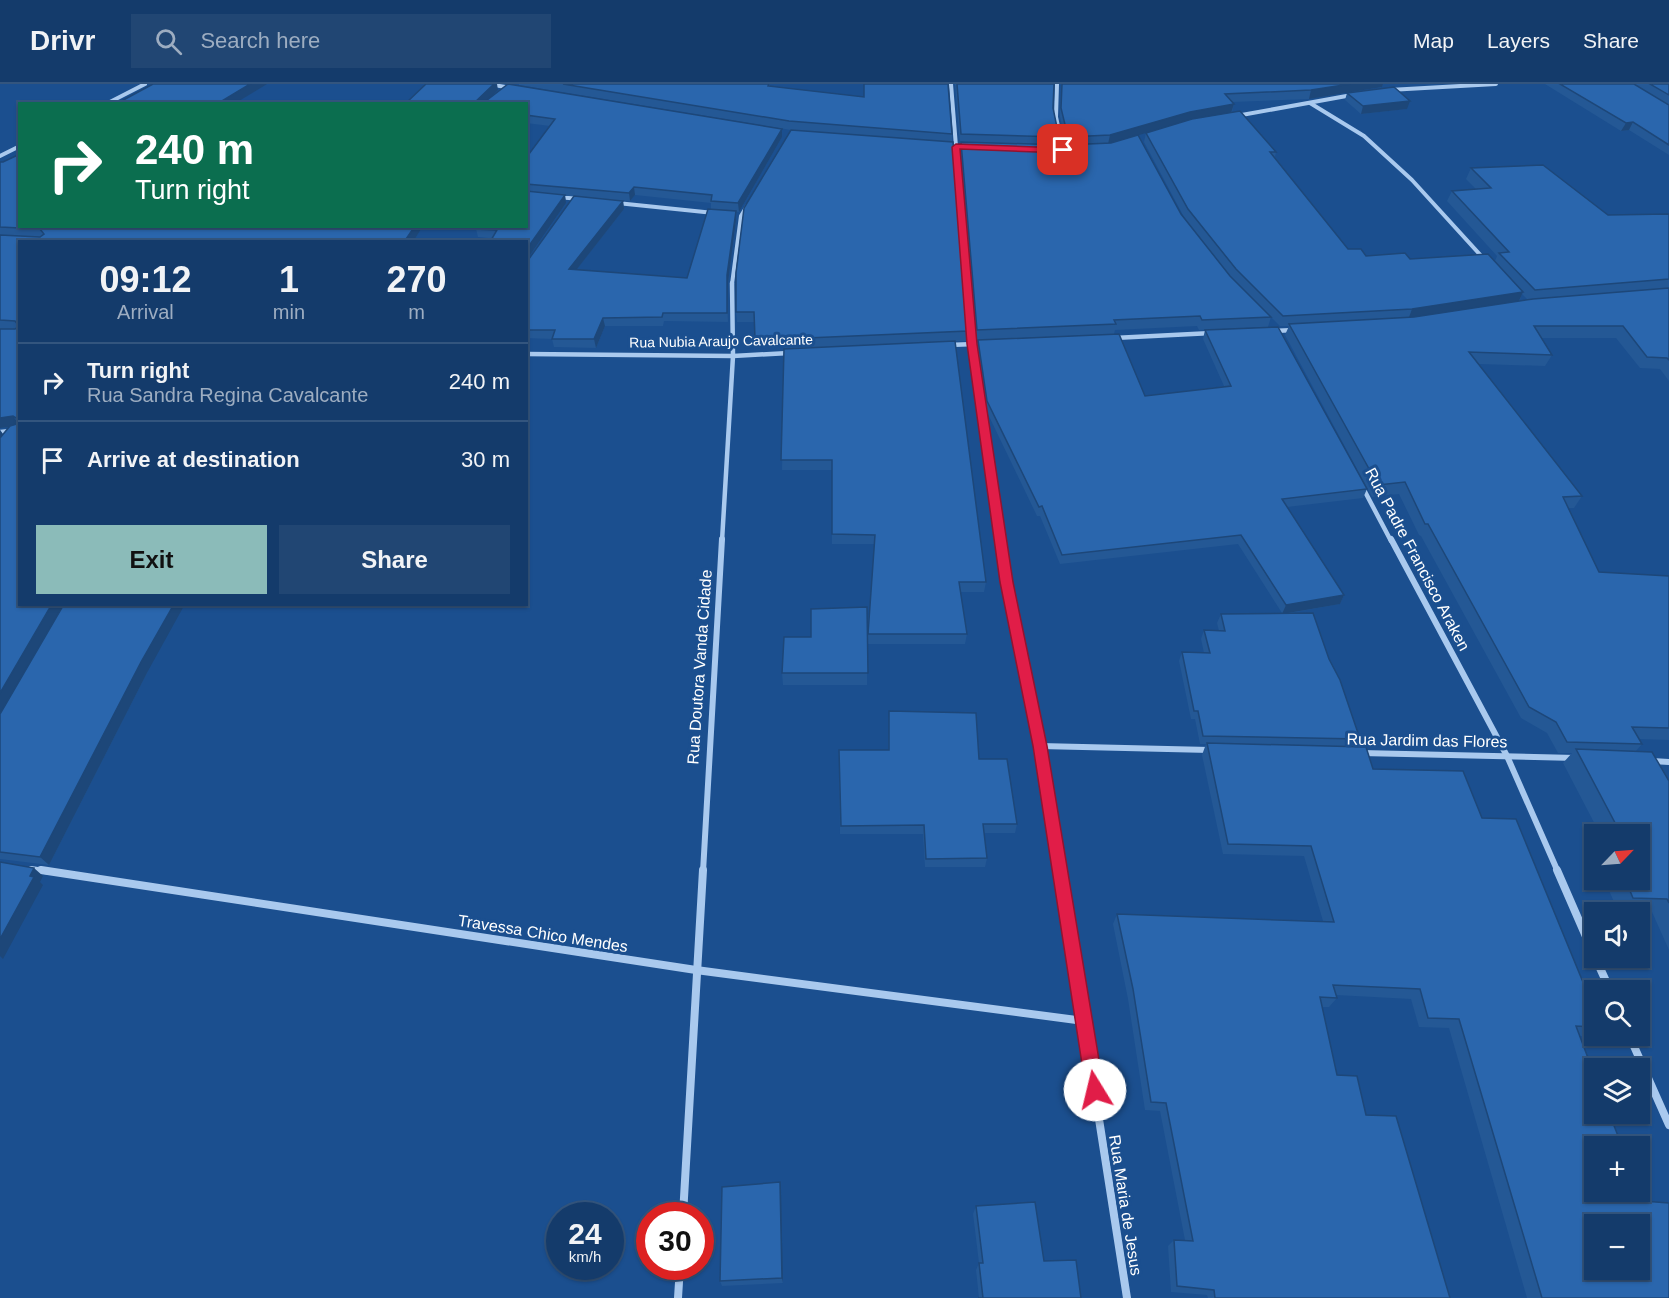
<!DOCTYPE html>
<meta charset="utf-8">
<style>
:root{--surface:#143b6b;--page:#214673;--text:#f1f3f6;--muted:#9dadc1;--line:#33557e;--accent:#8bbbb9}
body{margin:0;font-family:Arial,sans-serif;background:var(--page);color:var(--text);height:100vh;display:flex;flex-direction:column;font-size:22px;white-space:nowrap}
*{box-sizing:border-box;margin:0}
p{font-size:20px;color:var(--muted)}
.icon{flex:none;width:33px;height:33px;fill:none;stroke:currentColor;stroke-width:2;stroke-linecap:round;stroke-linejoin:round}
.map{position:relative;flex:1;overflow:hidden}
.sheet{position:absolute;left:18px;top:156px;width:510px;height:366px;display:flex;flex-direction:column;background:var(--surface);border-radius:0px;box-shadow:0 2px 4px #0004,0 0 0 2px var(--line)}
.sheet>*{flex:none}
.guide{position:absolute;left:18px;top:18px;width:510px;height:126px;border-radius:0px;box-shadow:0 2px 4px #0004,0 0 0 2px var(--line);background:#0b6e4f;color:#fff;overflow:hidden}
.needle{width:39px;rotate:65deg}
.controls{position:absolute;left:1584px;top:740px;display:grid;gap:12px}
.controls a{display:grid;place-items:center;width:66px;height:66px;border-radius:0px;background:var(--surface);box-shadow:0 2px 4px #0004,0 0 0 2px var(--line);font-size:30px}
.speed{position:absolute;left:546px;top:1118px;display:flex;gap:12px;font-size:30px;font-weight:700;text-align:center}
.speed>*{display:grid;place-content:center;width:78px;height:78px;border-radius:50%;background:var(--surface);box-shadow:0 2px 4px #0004,0 0 0 2px var(--line);line-height:1}
.speed small{font-size:15px;font-weight:400}
.speed .limit{border:9px solid #d22;background:#fff;color:#111}
.pin{position:absolute;display:grid;place-items:center;width:51px;height:51px;color:#fff;margin:-26px;border-radius:12px;box-shadow:0 3px 9px #0006}
.me{position:absolute;width:66px;margin:-33px;rotate:351deg;stroke-linejoin:round;filter:drop-shadow(0 0 4px #0008)}
.turn{display:flex;align-items:center;gap:21px;height:126px;padding:0 18px;font-size:27px}
.turn .icon{width:78px;height:78px;stroke-width:2.5}
.turn b{display:block;font-size:42px;line-height:51px}
.eta{display:flex;justify-content:space-evenly;align-items:center;height:102px;text-align:center}
.eta b{font-size:36px;font-weight:600;line-height:42px}
.button{display:flex;gap:12px;margin-top:auto;padding:12px 18px}
.button a{flex:1;height:69px;border-radius:0px;background:var(--accent);color:#111;font-size:24px;font-weight:600;line-height:69px;text-align:center}
.button a+a{background:var(--page);color:var(--text)}
ul{padding:0;list-style:none}
li{display:flex;align-items:center;gap:18px;height:78px;padding:0 18px;border-top:2px solid var(--line)}
li div{flex:1}
li b{display:block;font-size:22px}
li em{font-style:normal}
header{display:flex;align-items:center;gap:36px;box-sizing:border-box;height:84px;padding:0 30px;background:var(--surface);border-bottom:2px solid var(--line)}
header strong{font-size:28px}
nav{display:flex;gap:33px;margin-inline-start:auto;font-size:21px}
.search{width:420px;height:54px;background:var(--page);display:flex;align-items:center;gap:15px;box-sizing:border-box;padding:0 21px;border-radius:0px;color:var(--muted);font-size:22px}
.map>svg:first-child{display:block}
.lines{fill:none;stroke-linecap:round;stroke-linejoin:round}
.minor-far3{stroke:#a9c9ee;stroke-width:4}
.minor-far2{stroke:#a9c9ee;stroke-width:4.5}
.minor-far1{stroke:#a9c9ee;stroke-width:6}
.minor{stroke:#a9c9ee;stroke-width:8}
.wall{fill:#245895;fill-rule:evenodd}
.shaded-wall{fill:#1d4779}
.building{fill:#2a66ad;stroke:#1d4779;stroke-width:1.5;fill-rule:evenodd}
.route{fill:#e11d48;stroke:#92132f;stroke-width:1.5}
.labels{text-anchor:middle;stroke-width:6;stroke-linejoin:round;paint-order:stroke}
.far-street-label{font-size:14px;fill:#fff;stroke:#1b4f8f}
.street-label{font-size:16px;fill:#fff;stroke:#1b4f8f}
</style>
<header>
<strong>Drivr</strong>
<div class="search"><svg class="icon" aria-label="search" viewBox="0 0 24 24"><circle cx="10" cy="10" r="6"/><path d="M15 15l6 6"/></svg>Search here</div>
<nav><a>Map</a><a>Layers</a><a>Share</a></nav>
</header>
<div class="map">
<svg width="1669" height="1214" viewBox="0 0 1669 1214">
<rect width="100%" height="100%" fill="#1b4f8f"/>
<g class="lines">
<g class="minor-far3">
<path d="M 488,0 L 511,4"/>
<path d="M 951,0 L 967,200"/>
<path d="M 1057,0 L 1056,33 L 1063,66"/>
<path d="M 1389,6 L 1496,0"/>
<path d="M 1310,19 L 1364,52 L 1412,96 L 1484,175"/>
<path d="M 106,20 L 145,0"/>
<path d="M 1236,32 L 1352,11"/>
<path d="M 0,72 L 20,62"/>
<path d="M 557,113 L 580,115"/>
<path d="M 617,119 L 714,129"/>
<path d="M 732,200 L 741,132 L 747,122"/>
</g>
<g class="minor-far2">
<path d="M 967,199 L 972,260 L 1000,457"/>
<path d="M 1273,247 L 1295,246"/>
<path d="M 1114,254 L 1212,249"/>
<path d="M 949,261 L 975,260"/>
<path d="M 526,270 L 733,272 L 789,269"/>
<path d="M 0,348 L 20,346"/>
<path d="M 1362,402 L 1391,457"/>
<path d="M 722,457 L 733,272 L 732,199"/>
</g>
<g class="minor-far1">
<path d="M 1000,455 L 1006,498 L 1040,662 L 1060,788"/>
<path d="M 1391,455 L 1507,672 L 1558,788"/>
<path d="M 1040,662 L 1210,666"/>
<path d="M 1361,669 L 1576,674"/>
<path d="M 1652,677 L 1669,678"/>
<path d="M 31,785 L 51,788"/>
<path d="M 703,788 L 722,455"/>
</g>
<g class="minor">
<path d="M 41,786 L 696,886 L 1084,937"/>
<path d="M 1060,786 L 1127,1214"/>
<path d="M 1557,786 L 1594,871"/>
<path d="M 1595,873 L 1610,906"/>
<path d="M 1629,951 L 1669,1041"/>
<path d="M 683,1131 L 703,786"/>
<path d="M 678,1214 L 680,1182"/>
</g>
</g>
<g class="wall">
<path d="M 519,0 L 770,0 L 770,3 L 952,50 L 952,58 L 968,247 L 967,257 L 955,257 L 986,498 L 984,508 L 960,508 L 967,550 L 965,560 L 867,560 L 867,601 L 783,601 L 782,589 L 867,552 L 875,460 L 832,460 L 832,386 L 782,386 L 784,263 L 756,263 L 755,238 L 737,238 L 736,228 L 791,46 L 519,1 Z"/>
<path d="M 955,0 L 1054,0 L 1053,24 L 1059,53 L 1058,60 L 1066,61 L 1060,33 L 1061,0 L 1383,0 L 1382,3 L 1309,15 L 1232,18 L 1234,20 L 1232,28 L 1276,68 L 1275,73 L 1348,165 L 1366,172 L 1410,175 L 1495,177 L 1497,172 L 1447,117 L 1452,107 L 1476,105 L 1466,95 L 1471,84 L 1608,131 L 1669,130 L 1669,297 L 1660,285 L 1640,284 L 1616,254 L 1541,254 L 1552,271 L 1545,282 L 1479,280 L 1582,412 L 1574,424 L 1568,424 L 1599,488 L 1669,492 L 1669,656 L 1639,655 L 1642,660 L 1636,667 L 1669,697 L 1669,866 L 1652,828 L 1618,827 L 1604,795 L 1640,795 L 1640,750 L 1600,750 L 1563,679 L 1572,669 L 1558,669 L 1547,649 L 1521,634 L 1421,452 L 1419,451 L 1399,410 L 1372,413 L 1285,251 L 1289,242 L 1280,242 L 1271,233 L 1268,243 L 1199,246 L 1197,242 L 1115,246 L 1114,250 L 976,256 L 961,67 L 961,59 L 960,59 ZM 1146,49 L 1144,58 L 1185,135 L 1181,130 L 1138,51 ZM 1522,210 L 1528,216 L 1519,218 Z"/>
<path d="M 1545,0 L 1669,0 L 1669,71 L 1629,46 L 1621,47 Z"/>
<path d="M 498,6 L 489,14 L 782,45 L 782,53 L 739,128 L 711,125 L 711,119 L 635,111 L 630,117 L 618,116 L 623,117 L 624,125 L 576,186 L 687,194 L 736,127 L 736,136 L 728,199 L 728,238 L 664,237 L 663,242 L 605,242 L 596,264 L 554,263 L 552,255 L 526,254 L 526,179 L 574,112 L 565,112 L 566,119 L 526,177 L 526,158 L 478,153 L 476,145 L 526,142 L 526,74 L 550,42 L 526,39 L 526,20 L 405,20 Z"/>
<path d="M 1347,9 L 1407,25 L 1361,30 L 1345,16 Z"/>
<path d="M 0,78 L 20,142 L 423,142 L 413,158 L 20,158 L 148,587 L 49,781 L 0,775 L 0,346 L 3,350 L 9,343 L 0,344 Z"/>
<path d="M 1205,246 L 1367,405 L 1363,414 L 1287,423 L 1344,511 L 1340,520 L 1290,529 L 1329,575 L 1360,655 L 1356,663 L 1373,685 L 1482,734 L 1594,925 L 1594,949 L 1590,952 L 1580,952 L 1669,1214 L 1527,1214 L 1449,944 L 1419,943 L 1411,915 L 1336,911 L 1337,914 L 1329,923 L 1322,923 L 1337,991 L 1366,1031 L 1450,1214 L 1208,1214 L 1207,1211 L 1171,1208 L 1168,1162 L 1174,1156 L 1185,1156 L 1160,1027 L 1145,1026 L 1128,915 L 1113,840 L 1117,830 L 1323,837 L 1304,772 L 1223,770 L 1202,671 L 1206,660 L 1200,660 L 1195,635 L 1191,635 L 1179,577 L 1182,568 L 1204,569 L 1201,555 L 1204,546 L 1219,547 L 1217,539 L 1221,530 L 1282,529 L 1238,460 L 1060,480 L 1040,432 L 1037,432 L 986,326 L 977,265 L 978,256 L 1145,312 L 1224,302 L 1203,255 Z"/>
<path d="M 889,627 L 979,675 L 1017,740 L 1015,749 L 984,749 L 987,774 L 985,783 L 925,783 L 923,750 L 840,750 L 839,666 L 888,666 Z"/>
<path d="M 781,1104 L 783,1199 L 722,1202 L 720,1197 Z"/>
<path d="M 976,1122 L 1044,1177 L 1081,1214 L 979,1214 L 976,1186 L 979,1179 L 973,1130 Z"/>
</g>
<g class="shaded-wall">
<path d="M 250,0 L 267,0 L 234,20 L 217,20 Z"/>
<path d="M 494,0 L 497,0 L 498,6 L 484,20 L 473,20 Z"/>
<path d="M 1350,0 L 1383,0 L 1382,3 L 1309,15 L 1311,6 Z"/>
<path d="M 1410,17 L 1407,25 L 1361,30 L 1363,22 Z"/>
<path d="M 1234,20 L 1231,29 L 1188,37 L 1108,60 L 1110,51 L 1190,28 Z"/>
<path d="M 1633,38 L 1629,46 L 1621,47 L 1626,39 Z"/>
<path d="M 782,45 L 782,53 L 739,128 L 738,119 Z"/>
<path d="M 634,103 L 635,111 L 630,117 L 629,109 Z"/>
<path d="M 565,111 L 566,119 L 526,177 L 526,166 Z"/>
<path d="M 623,117 L 624,125 L 570,194 L 569,185 Z"/>
<path d="M 736,127 L 736,136 L 728,199 L 728,238 L 727,191 Z"/>
<path d="M 415,142 L 423,142 L 413,158 L 404,158 Z"/>
<path d="M 1523,208 L 1518,219 L 1408,236 L 1412,225 Z"/>
<path d="M 603,234 L 605,242 L 596,264 L 594,255 Z"/>
<path d="M 13,332 L 20,342 L 0,344 L 0,334 Z"/>
<path d="M 0,346 L 4,352 L 0,358 Z"/>
<path d="M 1344,511 L 1340,520 L 1282,530 L 1286,521 Z"/>
<path d="M 52,520 L 65,520 L 0,633 L 0,609 Z"/>
<path d="M 174,520 L 185,520 L 148,587 L 49,781 L 40,773 L 141,578 Z"/>
<path d="M 34,784 L 43,792 L 40,798 L 43,801 L 3,875 L 0,872 L 0,855 Z"/>
<path d="M 780,1098 L 781,1104 L 783,1199 L 782,1194 Z"/>
</g>
<g class="building">
<path d="M 153,0 L 250,0 L 217,20 L 116,20 Z"/>
<path d="M 426,0 L 494,0 L 473,20 L 405,20 Z"/>
<path d="M 508,0 L 782,45 L 738,119 L 711,117 L 712,111 L 634,103 L 629,109 L 526,100 L 526,74 L 555,35 L 526,31 L 526,20 L 482,20 Z"/>
<path d="M 563,0 L 769,0 L 768,2 L 864,13 L 864,0 L 948,0 L 952,50 L 789,37 Z"/>
<path d="M 957,0 L 1054,0 L 1053,24 L 1059,53 L 961,50 Z"/>
<path d="M 1062,0 L 1350,0 L 1311,6 L 1225,10 L 1234,20 L 1190,28 L 1110,51 L 1068,53 L 1061,24 Z"/>
<path d="M 1560,0 L 1634,0 L 1669,21 L 1669,61 L 1633,38 L 1626,39 Z"/>
<path d="M 1650,0 L 1669,0 L 1669,11 Z"/>
<path d="M 1394,3 L 1410,17 L 1363,22 L 1347,9 Z"/>
<path d="M 1240,27 L 1276,68 L 1270,68 L 1348,165 L 1361,165 L 1366,172 L 1405,169 L 1410,175 L 1488,170 L 1523,208 L 1412,225 L 1283,232 L 1236,185 L 1188,125 L 1146,49 L 1192,35 Z"/>
<path d="M 791,46 L 953,58 L 968,247 L 784,255 L 783,253 L 755,254 L 754,228 L 736,228 L 736,189 L 744,124 Z"/>
<path d="M 1138,51 L 1181,130 L 1230,192 L 1271,233 L 1202,236 L 1200,232 L 1114,236 L 1116,240 L 977,246 L 961,58 L 1065,61 L 1111,59 Z"/>
<path d="M 20,70 L 20,142 L 415,142 L 404,158 L 20,158 L 20,520 L 52,520 L 0,609 L 0,354 L 10,342 L 17,340 L 18,335 L 13,332 L 0,334 L 0,245 L 15,245 L 19,242 L 15,237 L 0,236 L 0,151 L 40,153 L 44,150 L 40,145 L 0,143 L 0,78 L 3,78 Z"/>
<path d="M 1543,81 L 1608,131 L 1669,130 L 1669,195 L 1535,206 L 1499,169 L 1509,168 L 1452,107 L 1491,104 L 1471,84 Z"/>
<path d="M 526,107 L 565,111 L 526,166 L 526,158 L 490,158 L 497,146 L 476,145 L 477,142 L 526,142 Z"/>
<path d="M 574,112 L 623,117 L 569,185 L 687,194 L 708,125 L 736,127 L 727,191 L 727,229 L 663,229 L 662,233 L 603,234 L 594,255 L 552,255 L 555,246 L 526,246 L 526,179 Z"/>
<path d="M 1669,204 L 1669,276 L 1667,274 L 1647,273 L 1623,242 L 1534,242 L 1552,271 L 1469,268 L 1582,412 L 1563,413 L 1599,488 L 1669,492 L 1669,644 L 1632,643 L 1642,660 L 1567,658 L 1556,638 L 1529,623 L 1428,440 L 1425,440 L 1405,398 L 1378,401 L 1289,240 L 1414,233 L 1533,215 Z"/>
<path d="M 1278,243 L 1367,405 L 1282,415 L 1344,511 L 1286,521 L 1241,451 L 1062,471 L 1042,422 L 1039,423 L 987,317 L 978,256 L 1119,250 L 1145,312 L 1231,302 L 1205,246 Z"/>
<path d="M 955,257 L 986,498 L 959,498 L 967,550 L 868,550 L 875,451 L 832,450 L 832,376 L 781,376 L 784,265 Z"/>
<path d="M 64,520 L 174,520 L 141,578 L 40,773 L 0,768 L 0,630 Z"/>
<path d="M 867,523 L 868,589 L 782,589 L 784,553 L 811,553 L 811,525 Z"/>
<path d="M 1313,529 L 1329,575 L 1340,596 L 1360,655 L 1203,652 L 1198,627 L 1194,627 L 1182,568 L 1210,569 L 1204,546 L 1225,547 L 1221,530 Z"/>
<path d="M 889,627 L 976,629 L 979,675 L 1007,675 L 1017,740 L 983,740 L 987,774 L 926,775 L 924,741 L 841,742 L 839,666 L 889,666 Z"/>
<path d="M 1207,659 L 1366,663 L 1373,685 L 1463,687 L 1482,734 L 1516,735 L 1594,925 L 1594,943 L 1576,942 L 1594,990 L 1594,1029 L 1609,1029 L 1622,1062 L 1594,1062 L 1594,1107 L 1639,1107 L 1643,1117 L 1669,1119 L 1669,1214 L 1542,1214 L 1459,935 L 1428,934 L 1420,905 L 1333,901 L 1337,914 L 1320,913 L 1337,991 L 1357,992 L 1366,1031 L 1396,1032 L 1450,1214 L 1215,1214 L 1214,1206 L 1177,1202 L 1174,1156 L 1193,1157 L 1166,1019 L 1151,1018 L 1133,905 L 1117,830 L 1334,838 L 1311,762 L 1228,760 ZM 1594,1140 L 1640,1140 L 1640,1185 L 1594,1185 Z"/>
<path d="M 1576,665 L 1652,668 L 1669,697 L 1669,819 L 1667,815 L 1633,814 L 1625,795 L 1640,795 L 1640,750 L 1621,750 Z"/>
<path d="M 0,778 L 34,784 L 30,792 L 34,793 L 0,855 Z"/>
<path d="M 780,1098 L 782,1194 L 720,1197 L 722,1103 Z"/>
<path d="M 1035,1118 L 1044,1177 L 1076,1176 L 1081,1214 L 978,1214 L 983,1214 L 979,1179 L 983,1179 L 976,1122 Z"/>
</g>
<path class="route" d="M 956,60 L 1063,64 L 1067,66 L 1063,69 L 960,65 L 977,260 L 1013,498 L 1047,662 L 1104,1006 L 1101,1013 L 1095,1015 L 1088,1013 L 1086,1006 L 1033,662 L 1000,498 L 967,260 L 952,63 Z"/>
<g class="labels">
<g class="far-street-label">
<text transform="translate(721 257) rotate(-1)" y="5">Rua Nubia Araujo Cavalcante</text>
</g>
<g class="street-label">
<text transform="translate(1418 475) rotate(62)" y="6">Rua Padre Francisco Araken</text>
<text transform="translate(699 583) rotate(-86)" y="6">Rua Doutora Vanda Cidade</text>
<text transform="translate(1427 656) rotate(1)" y="6">Rua Jardim das Flores</text>
<text transform="translate(543 849) rotate(9)" y="6">Travessa Chico Mendes</text>
<text transform="translate(1126 1121) rotate(81)" y="6">Rua Maria de Jesus</text>
</g>
</g>
</svg>
<div class="controls">
<a><svg class="needle" viewBox="-14 -14 28 28"><path d="M0-13l5 13h-10z" fill="#e53935"/><path d="M0 13l5-13h-10z" fill="#9dadc1"/></svg></a>
<a><svg class="icon" aria-label="sound" viewBox="0 0 24 24"><path d="M4 9h4l5-4v14l-5-4H4zM17 9q2 3 0 6"/></svg></a>
<a><svg class="icon" aria-label="search" viewBox="0 0 24 24"><circle cx="10" cy="10" r="6"/><path d="M15 15l6 6"/></svg></a>
<a><svg class="icon" aria-label="layers" viewBox="0 0 24 24"><path d="M12 4l9 5-9 5-9-5zM3 14l9 5 9-5"/></svg></a>
<a>+</a>
<a>−</a>
</div>
<div class="speed"><div>24<small>km/h</small></div><div class="limit">30</div></div>
<div class="pin" style="left:1063px;top:66px;background:#d93025"><svg class="icon" aria-label="arrive" viewBox="0 0 24 24"><path d="M6 21V4h12l-3 4 3 4H6"/></svg></div>
<svg class="me" style="left:1095px;top:1006px" viewBox="-20 -20 40 40"><circle r="19" fill="#fff"/><path d="M0-13L10 11 0 6-10 11z" fill="#e11d48"/></svg>
<div class="guide">
<div class="turn"><svg class="icon" aria-label="right" viewBox="0 0 24 24"><path d="M7 20v-9h11M14 6l5 5-5 5"/></svg><div><b>240 m</b>Turn right</div></div>
</div>
<section class="sheet">
<div class="eta">
<div><b>09:12</b><p>Arrival</p></div>
<div><b>1</b><p>min</p></div>
<div><b>270</b><p>m</p></div>
</div>
<ul>
<li><svg class="icon" aria-label="right" viewBox="0 0 24 24"><path d="M7 20v-9h11M14 6l5 5-5 5"/></svg><div><b>Turn right</b><p>Rua Sandra Regina Cavalcante</p></div><em>240 m</em></li>
<li><svg class="icon" aria-label="arrive" viewBox="0 0 24 24"><path d="M6 21V4h12l-3 4 3 4H6"/></svg><div><b>Arrive at destination</b></div><em>30 m</em></li>
</ul>
<div class="button"><a>Exit</a><a>Share</a></div>
</section>
</div>
